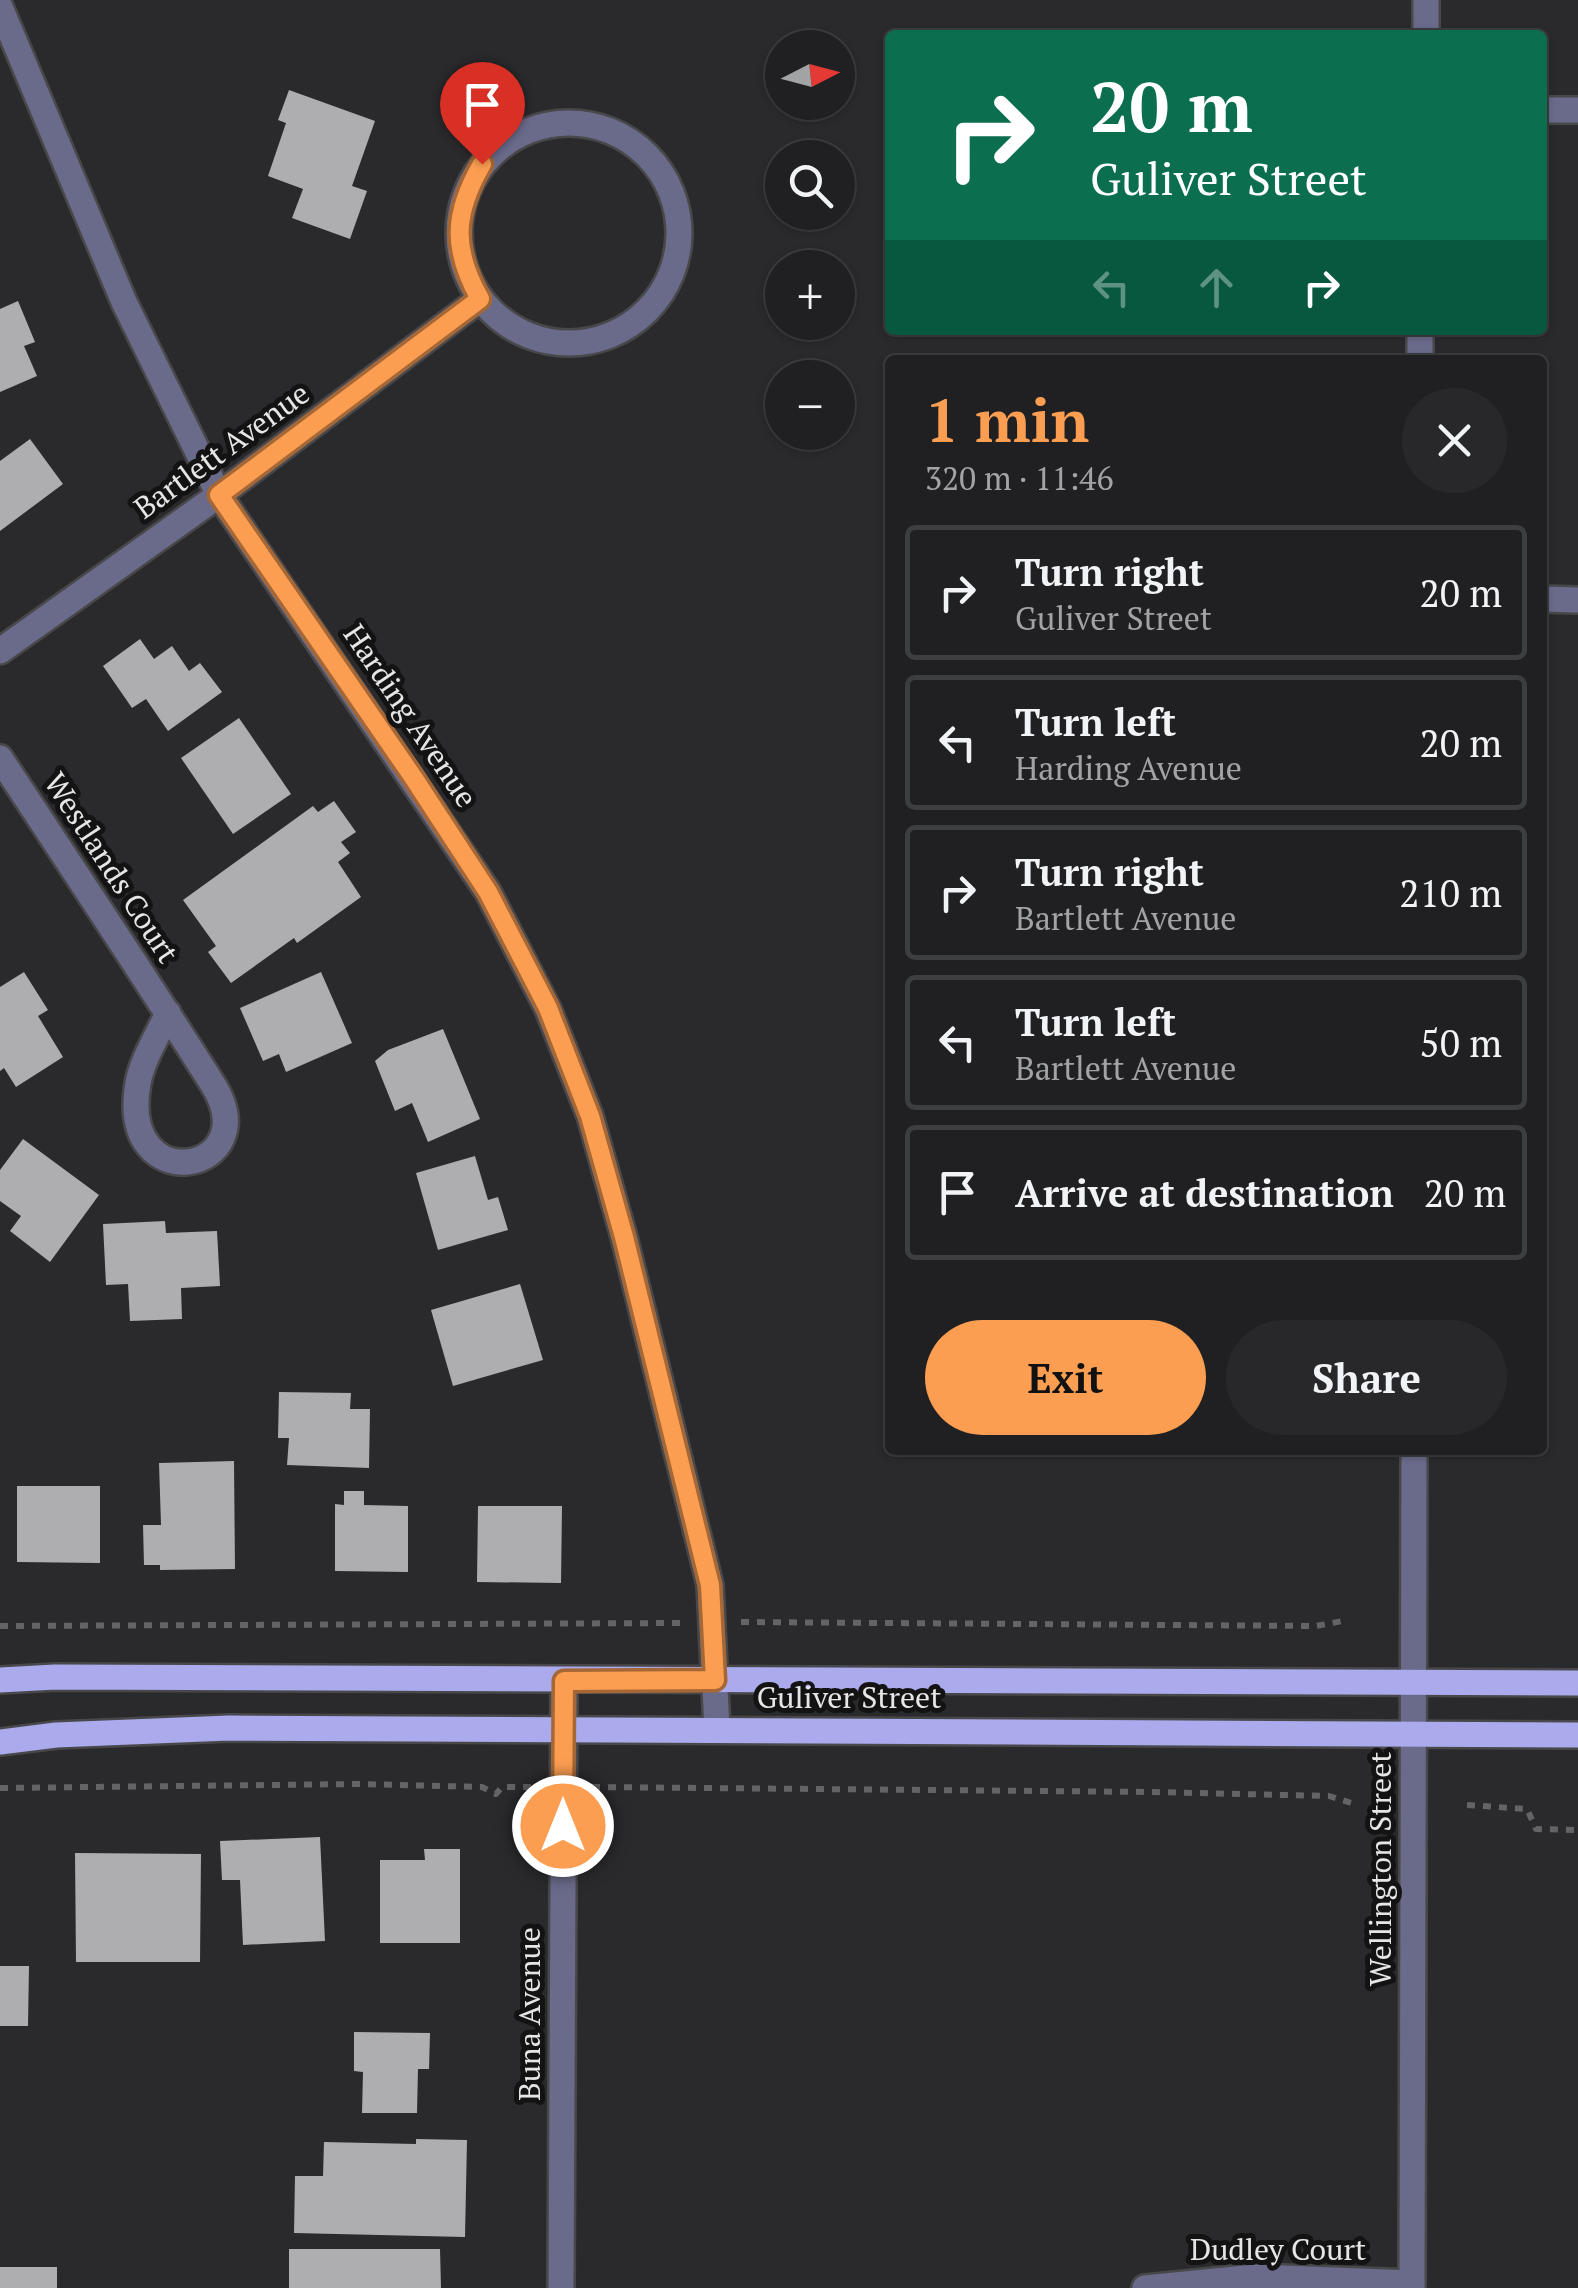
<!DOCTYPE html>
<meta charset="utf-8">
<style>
:root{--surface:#202022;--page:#28282a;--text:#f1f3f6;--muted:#a2a3a5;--line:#3d3e40;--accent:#fc9e52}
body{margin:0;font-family:"PT Serif",serif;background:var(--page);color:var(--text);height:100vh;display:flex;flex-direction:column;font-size:38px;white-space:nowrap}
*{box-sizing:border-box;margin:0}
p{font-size:32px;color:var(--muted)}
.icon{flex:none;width:55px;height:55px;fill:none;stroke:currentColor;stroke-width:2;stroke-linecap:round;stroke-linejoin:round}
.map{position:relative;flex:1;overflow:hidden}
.drawer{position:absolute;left:885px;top:355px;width:662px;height:1100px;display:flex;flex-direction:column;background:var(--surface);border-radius:10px;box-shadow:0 2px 8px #0004,0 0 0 2px var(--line)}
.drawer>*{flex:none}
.hud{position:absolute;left:885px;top:30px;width:662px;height:305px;border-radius:10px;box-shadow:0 2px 8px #0004,0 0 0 2px var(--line);background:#0b6e4f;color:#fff;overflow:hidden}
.needle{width:65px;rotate:84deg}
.fabs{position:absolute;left:765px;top:30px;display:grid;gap:20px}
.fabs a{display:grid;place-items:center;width:90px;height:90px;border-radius:50%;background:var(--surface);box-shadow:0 2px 8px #0004,0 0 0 2px var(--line);font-size:50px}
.pin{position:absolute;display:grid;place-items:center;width:85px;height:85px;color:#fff;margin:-102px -42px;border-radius:50% 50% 50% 0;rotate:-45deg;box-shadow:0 0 10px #0007}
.pin .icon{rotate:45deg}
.me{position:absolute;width:110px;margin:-55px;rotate:0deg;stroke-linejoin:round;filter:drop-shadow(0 0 8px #0008)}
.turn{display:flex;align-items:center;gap:35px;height:210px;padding:0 40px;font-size:45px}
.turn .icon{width:130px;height:130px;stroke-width:2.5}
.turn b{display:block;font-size:70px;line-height:85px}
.lanes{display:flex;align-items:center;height:95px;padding:0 40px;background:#0003;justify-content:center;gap:50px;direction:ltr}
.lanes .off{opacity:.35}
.round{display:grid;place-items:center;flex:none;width:105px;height:105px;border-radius:52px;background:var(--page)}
.headline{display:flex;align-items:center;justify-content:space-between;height:170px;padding:0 40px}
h1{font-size:60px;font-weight:700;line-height:75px;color:var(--accent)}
.primary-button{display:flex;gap:20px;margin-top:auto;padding:20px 40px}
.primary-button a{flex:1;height:115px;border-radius:60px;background:var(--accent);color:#111;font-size:40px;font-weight:700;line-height:115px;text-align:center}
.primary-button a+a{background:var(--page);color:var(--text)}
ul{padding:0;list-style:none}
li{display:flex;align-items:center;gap:30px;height:135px;margin:0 20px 15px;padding:0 20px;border:5px solid var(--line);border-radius:10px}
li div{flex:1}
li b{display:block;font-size:38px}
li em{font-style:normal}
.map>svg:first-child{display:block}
.building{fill:#aeaeb1}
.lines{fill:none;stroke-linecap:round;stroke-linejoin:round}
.minor-casing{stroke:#48484b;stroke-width:30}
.major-casing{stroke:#48484b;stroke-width:30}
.path{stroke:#646466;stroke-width:6;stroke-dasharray:8 8;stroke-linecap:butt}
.minor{stroke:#6a6b8b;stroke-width:25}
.major{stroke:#aaaaec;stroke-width:25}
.route-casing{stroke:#a46735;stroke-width:25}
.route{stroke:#fc9e52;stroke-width:18}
.labels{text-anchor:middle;stroke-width:10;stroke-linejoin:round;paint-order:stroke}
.street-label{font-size:30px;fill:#e6e6e7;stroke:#131314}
</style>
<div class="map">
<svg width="1578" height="2288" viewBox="0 0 1578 2288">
<rect width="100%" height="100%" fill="#2a2a2d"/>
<g class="building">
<path d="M 289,90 L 375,121 L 352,186 L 367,191 L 350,239 L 292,218 L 303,189 L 268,176 L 286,123 L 278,120 Z"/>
<path d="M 18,301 L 35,342 L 24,346 L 37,376 L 0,392 L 0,309 Z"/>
<path d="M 30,439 L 63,484 L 0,531 L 0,461 Z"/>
<path d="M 140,639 L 154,659 L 172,646 L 189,671 L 200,663 L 222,692 L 168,731 L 146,699 L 132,708 L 103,666 Z"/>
<path d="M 239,718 L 291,794 L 233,834 L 181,758 Z"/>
<path d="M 334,801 L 356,832 L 341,842 L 350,853 L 338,862 L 361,897 L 297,943 L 294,938 L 231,983 L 208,952 L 216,946 L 183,900 L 313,806 L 318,812 Z"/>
<path d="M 24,972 L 48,1010 L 38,1016 L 63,1057 L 16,1087 L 4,1068 L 0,1071 L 0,987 Z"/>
<path d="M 321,972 L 352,1043 L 286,1072 L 279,1054 L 263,1061 L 240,1008 Z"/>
<path d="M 443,1029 L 480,1119 L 428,1142 L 412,1103 L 395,1111 L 375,1061 L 388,1050 Z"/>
<path d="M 23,1139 L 99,1195 L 50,1262 L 10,1231 L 21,1216 L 0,1201 L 0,1170 Z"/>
<path d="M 475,1156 L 488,1200 L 498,1197 L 508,1230 L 438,1250 L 416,1173 Z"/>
<path d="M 165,1221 L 166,1233 L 217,1231 L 220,1286 L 181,1288 L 182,1319 L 130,1321 L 128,1284 L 106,1285 L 103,1224 Z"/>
<path d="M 520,1284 L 543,1360 L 453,1386 L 431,1310 Z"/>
<path d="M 279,1392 L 351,1393 L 350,1409 L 370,1409 L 369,1468 L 287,1465 L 289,1438 L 278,1438 Z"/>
<path d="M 234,1461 L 235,1569 L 160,1570 L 160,1565 L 144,1565 L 143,1525 L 161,1525 L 159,1463 Z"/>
<path d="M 17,1486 L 100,1486 L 100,1563 L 17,1562 Z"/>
<path d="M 344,1491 L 364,1491 L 364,1505 L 408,1506 L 408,1572 L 335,1571 L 335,1504 L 344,1505 Z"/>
<path d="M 478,1506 L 562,1506 L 561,1583 L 477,1582 Z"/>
<path d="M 320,1837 L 325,1941 L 243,1945 L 240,1880 L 222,1880 L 220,1841 Z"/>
<path d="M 424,1849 L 460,1849 L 460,1943 L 380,1943 L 380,1860 L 425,1860 Z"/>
<path d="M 75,1853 L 201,1854 L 200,1962 L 76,1962 Z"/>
<path d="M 0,1966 L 29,1966 L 28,2026 L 0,2026 Z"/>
<path d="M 354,2032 L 430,2033 L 429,2069 L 418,2069 L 417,2113 L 362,2113 L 363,2072 L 354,2071 Z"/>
<path d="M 416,2139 L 467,2140 L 465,2237 L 294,2233 L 295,2176 L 323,2176 L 324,2142 L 416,2144 Z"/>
<path d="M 289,2249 L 440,2249 L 441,2288 L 289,2288 Z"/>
<rect x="0" y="2267" width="57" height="21"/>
</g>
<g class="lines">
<defs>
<g id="minor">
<path d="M 0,7 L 124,302 L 219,495 L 488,892 L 548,1009 L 590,1116 L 624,1237 L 710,1585 L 717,1729"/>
<path d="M 1426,35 L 1426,0"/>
<path d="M 1542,110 L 1578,110"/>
<circle cx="569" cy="233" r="110"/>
<path d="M 1420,360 L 1420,330"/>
<path d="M 1542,599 L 1578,600"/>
<path d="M 0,651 L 219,495 L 480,299"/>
<path d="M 0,758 C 71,866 143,974 212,1083 C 270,1173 117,1203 138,1083 C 142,1060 158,1035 168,1013"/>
<path d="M 561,2288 L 564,1681"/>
<path d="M 1145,2288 L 1256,2277 L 1412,2283"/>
<path d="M 1412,2288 L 1414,1450"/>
</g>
<g id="major">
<path d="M 0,1680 L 55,1677 L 1578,1683"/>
<path d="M 0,1742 L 56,1735 L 229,1728 L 1578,1735"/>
</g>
</defs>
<use href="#minor" class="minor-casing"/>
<use href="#major" class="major-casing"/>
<g class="path">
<path d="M 741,1622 L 1316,1626 L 1348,1620"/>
<path d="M 0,1626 L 684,1623"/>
<path d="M 592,1787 L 1152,1792 L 1329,1796 L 1358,1805"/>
<path d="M 0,1788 L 359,1784 L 482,1787 L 496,1794 L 502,1787 L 534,1787"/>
<path d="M 1467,1805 L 1527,1809 L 1536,1829 L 1578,1830"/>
</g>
<use href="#minor" class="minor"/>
<use href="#major" class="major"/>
</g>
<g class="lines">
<defs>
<path id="route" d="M 482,164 C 453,214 452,249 480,299 L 219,495 L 413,777 L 488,892 L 548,1008 L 590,1116 L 624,1237 L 710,1585 L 715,1680 L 564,1681 L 563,1826"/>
</defs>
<use href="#route" class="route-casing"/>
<use href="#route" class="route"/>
</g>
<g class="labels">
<g class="street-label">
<text transform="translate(222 451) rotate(-36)" y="10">Bartlett Avenue</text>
<text transform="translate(410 716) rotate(56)" y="10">Harding Avenue</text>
<text transform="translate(111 868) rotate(57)" y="10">Westlands Court</text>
<text x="849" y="1708">Guliver Street</text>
<text transform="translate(1381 1869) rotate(-90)" y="10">Wellington Street</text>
<text transform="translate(530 2014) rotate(-90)" y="10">Buna Avenue</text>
<text x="1278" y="2260">Dudley Court</text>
</g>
</g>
</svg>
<div class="fabs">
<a><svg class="needle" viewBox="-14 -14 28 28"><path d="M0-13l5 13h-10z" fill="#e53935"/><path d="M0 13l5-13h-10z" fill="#a2a3a5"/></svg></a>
<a><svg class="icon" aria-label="search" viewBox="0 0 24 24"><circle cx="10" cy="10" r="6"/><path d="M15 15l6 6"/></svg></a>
<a>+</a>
<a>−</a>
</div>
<div class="pin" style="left:482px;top:164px;background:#d93025"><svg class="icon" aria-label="arrive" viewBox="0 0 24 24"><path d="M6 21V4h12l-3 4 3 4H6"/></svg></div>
<svg class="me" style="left:563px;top:1826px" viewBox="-20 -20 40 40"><circle r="17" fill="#fc9e52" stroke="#fff" stroke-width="3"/><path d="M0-11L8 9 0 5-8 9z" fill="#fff"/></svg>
<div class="hud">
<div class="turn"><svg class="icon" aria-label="right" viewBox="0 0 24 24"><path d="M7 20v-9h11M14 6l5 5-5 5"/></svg><div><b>20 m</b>Guliver Street</div></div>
<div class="lanes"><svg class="icon off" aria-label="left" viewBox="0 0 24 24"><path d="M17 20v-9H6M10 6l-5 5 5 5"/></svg><svg class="icon off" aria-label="ahead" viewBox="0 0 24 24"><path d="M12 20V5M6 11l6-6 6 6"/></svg><svg class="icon" aria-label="right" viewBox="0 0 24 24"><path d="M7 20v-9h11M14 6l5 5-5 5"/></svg></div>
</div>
<section class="drawer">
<div class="headline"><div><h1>1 min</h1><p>320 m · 11:46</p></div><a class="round"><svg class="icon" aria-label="close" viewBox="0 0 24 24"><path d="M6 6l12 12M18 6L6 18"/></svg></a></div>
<ul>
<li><svg class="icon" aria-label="right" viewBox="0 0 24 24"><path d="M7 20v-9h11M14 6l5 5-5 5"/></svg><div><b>Turn right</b><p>Guliver Street</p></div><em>20 m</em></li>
<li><svg class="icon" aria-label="left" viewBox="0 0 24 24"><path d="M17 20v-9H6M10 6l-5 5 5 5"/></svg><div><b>Turn left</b><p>Harding Avenue</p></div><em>20 m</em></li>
<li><svg class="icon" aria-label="right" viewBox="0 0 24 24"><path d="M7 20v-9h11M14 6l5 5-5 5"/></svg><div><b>Turn right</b><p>Bartlett Avenue</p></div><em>210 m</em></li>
<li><svg class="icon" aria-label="left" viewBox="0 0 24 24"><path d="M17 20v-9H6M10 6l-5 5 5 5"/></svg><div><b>Turn left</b><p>Bartlett Avenue</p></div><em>50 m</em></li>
<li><svg class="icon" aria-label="arrive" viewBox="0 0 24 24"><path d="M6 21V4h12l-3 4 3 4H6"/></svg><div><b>Arrive at destination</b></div><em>20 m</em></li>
</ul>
<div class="primary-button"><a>Exit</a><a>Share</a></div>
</section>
</div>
